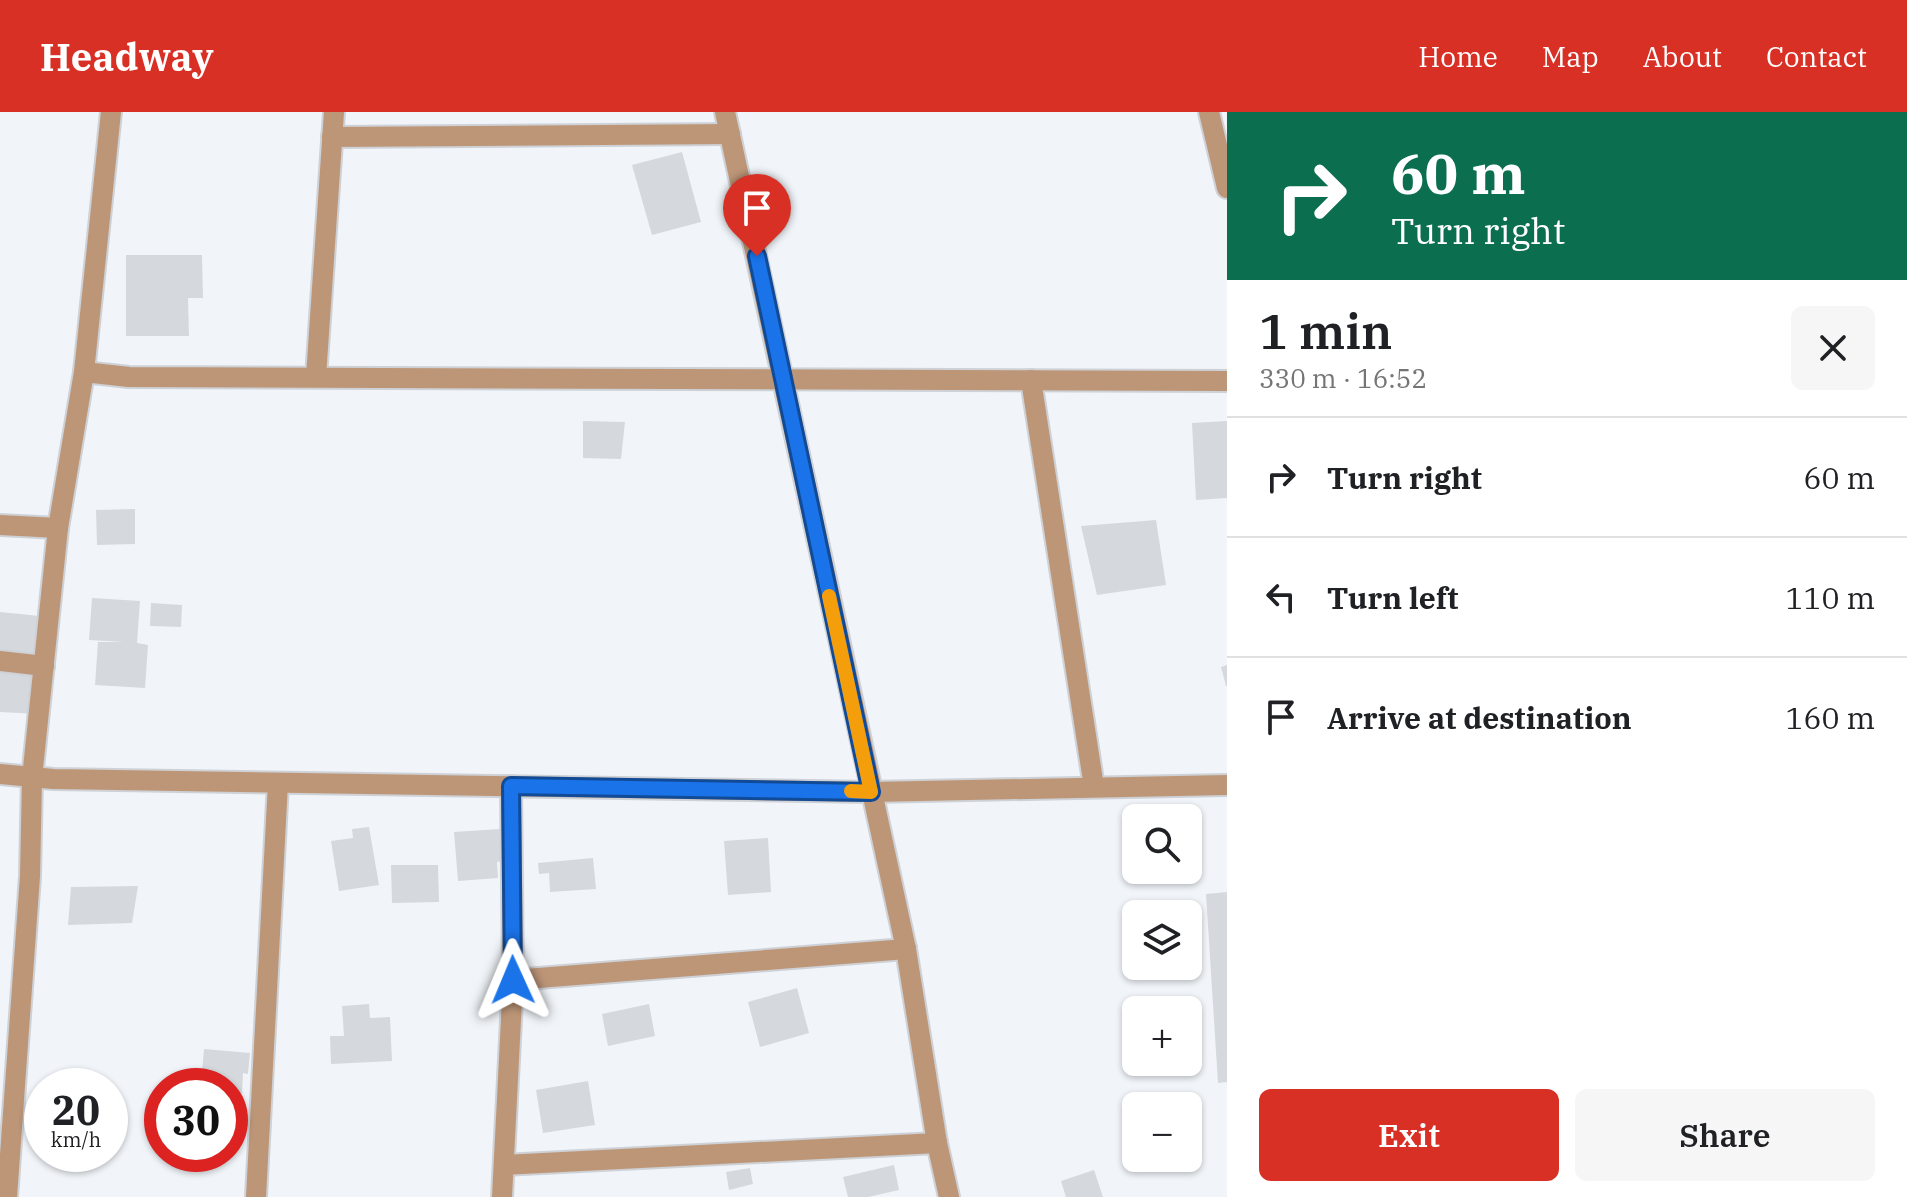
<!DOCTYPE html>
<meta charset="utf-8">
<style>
:root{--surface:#fff;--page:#f6f6f6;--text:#202124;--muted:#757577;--line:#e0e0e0;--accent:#d93025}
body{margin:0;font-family:"IBM Plex Serif",serif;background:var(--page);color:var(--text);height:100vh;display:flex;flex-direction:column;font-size:30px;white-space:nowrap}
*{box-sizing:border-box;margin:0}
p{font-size:26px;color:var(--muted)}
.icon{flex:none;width:44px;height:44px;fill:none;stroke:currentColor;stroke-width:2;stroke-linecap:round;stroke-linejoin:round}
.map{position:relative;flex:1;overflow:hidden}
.sheet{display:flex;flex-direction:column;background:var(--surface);width:680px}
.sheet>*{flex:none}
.banner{background:#0b6e4f;color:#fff;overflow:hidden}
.buttons{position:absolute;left:1122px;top:692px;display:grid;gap:16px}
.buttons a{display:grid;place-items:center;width:80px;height:80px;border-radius:12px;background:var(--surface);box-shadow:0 2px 6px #0004;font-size:40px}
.speed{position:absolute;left:24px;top:956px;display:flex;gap:16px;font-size:40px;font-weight:700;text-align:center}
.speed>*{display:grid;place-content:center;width:104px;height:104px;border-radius:50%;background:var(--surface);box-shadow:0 2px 6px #0004;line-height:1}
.speed small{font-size:20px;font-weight:400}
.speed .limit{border:12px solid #d22;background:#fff;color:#111}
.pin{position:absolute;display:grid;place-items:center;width:68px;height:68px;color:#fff;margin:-82px -34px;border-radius:50% 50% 50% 0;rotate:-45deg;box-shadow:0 0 8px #0007}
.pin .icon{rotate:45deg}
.me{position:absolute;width:88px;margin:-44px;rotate:359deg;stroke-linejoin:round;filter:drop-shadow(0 0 6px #0008)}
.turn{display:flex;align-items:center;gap:28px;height:168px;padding:0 32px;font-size:36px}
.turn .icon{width:104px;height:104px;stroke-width:2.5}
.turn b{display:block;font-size:56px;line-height:68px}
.round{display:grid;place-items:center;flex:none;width:84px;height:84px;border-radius:12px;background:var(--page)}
.headline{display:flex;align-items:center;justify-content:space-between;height:136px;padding:0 32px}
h1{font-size:48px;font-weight:600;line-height:60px}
.cta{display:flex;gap:16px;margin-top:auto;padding:16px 32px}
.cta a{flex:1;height:92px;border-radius:12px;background:var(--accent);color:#fff;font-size:32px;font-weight:600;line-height:92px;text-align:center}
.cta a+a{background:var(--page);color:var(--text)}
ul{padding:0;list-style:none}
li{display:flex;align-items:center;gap:24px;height:120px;padding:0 32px;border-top:2px solid var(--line)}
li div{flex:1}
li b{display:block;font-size:30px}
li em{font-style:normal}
header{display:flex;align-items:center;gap:48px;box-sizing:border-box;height:112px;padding:0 40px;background:var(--accent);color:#fff}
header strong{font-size:38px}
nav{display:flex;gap:44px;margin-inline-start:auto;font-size:28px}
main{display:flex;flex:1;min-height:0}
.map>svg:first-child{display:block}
.building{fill:#d5d9dd}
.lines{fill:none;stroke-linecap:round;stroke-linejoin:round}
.minor-casing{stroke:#ced1d5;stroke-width:24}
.minor{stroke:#bd9678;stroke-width:20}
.route-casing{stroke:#114b97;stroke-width:20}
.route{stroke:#1a73e8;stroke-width:14}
.slow{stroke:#f59e0b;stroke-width:14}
</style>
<header>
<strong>Headway</strong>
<nav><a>Home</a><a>Map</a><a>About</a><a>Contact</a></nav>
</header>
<main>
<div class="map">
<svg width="1227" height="1085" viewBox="0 0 1227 1085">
<rect width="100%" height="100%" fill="#f1f5f9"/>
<g class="building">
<path d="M 682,40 L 701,110 L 652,123 L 632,53 Z"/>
<path d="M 126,143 L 202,143 L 203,186 L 188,186 L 189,224 L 126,224 Z"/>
<path d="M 583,309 L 625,310 L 621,347 L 583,346 Z"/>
<path d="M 1227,309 L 1227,386 L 1196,388 L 1192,311 Z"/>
<path d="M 135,397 L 135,432 L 97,433 L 96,398 Z"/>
<path d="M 1156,408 L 1166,473 L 1097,483 L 1081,414 Z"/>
<path d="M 92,486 L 140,489 L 137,531 L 148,533 L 145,576 L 95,573 L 98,530 L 124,530 L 89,528 Z"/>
<path d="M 151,491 L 182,493 L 181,515 L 150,514 Z"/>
<path d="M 0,500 L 40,504 L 36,545 L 0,542 Z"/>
<path d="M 1227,553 L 1227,574 L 1226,574 L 1221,555 Z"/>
<path d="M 0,557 L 40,559 L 37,602 L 0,600 Z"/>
<path d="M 369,715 L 379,773 L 339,779 L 331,729 L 353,726 L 352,717 Z"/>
<path d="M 500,717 L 503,749 L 497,750 L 498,766 L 458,769 L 454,720 Z"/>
<path d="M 768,726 L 771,780 L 728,783 L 724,729 Z"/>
<path d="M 593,746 L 596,777 L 550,780 L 549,761 L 539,762 L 538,751 Z"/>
<path d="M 391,753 L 438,753 L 439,790 L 392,791 Z"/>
<path d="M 138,774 L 132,811 L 68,813 L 71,775 Z"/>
<path d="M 1227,780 L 1227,970 L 1218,971 L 1206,782 Z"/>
<path d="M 797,876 L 809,921 L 760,935 L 748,890 Z"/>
<path d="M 369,892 L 370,906 L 390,905 L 392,949 L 331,952 L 330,924 L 344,924 L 342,894 Z"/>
<path d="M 649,892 L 655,924 L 608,934 L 602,902 Z"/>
<path d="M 204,937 L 250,941 L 248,962 L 243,961 L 242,982 L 230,981 L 230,974 L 201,974 Z"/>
<path d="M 588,969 L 595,1013 L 543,1021 L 536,978 Z"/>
<path d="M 894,1053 L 899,1078 L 868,1085 L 848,1085 L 843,1065 Z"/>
<path d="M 750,1056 L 753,1072 L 729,1078 L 726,1060 Z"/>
<path d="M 1094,1058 L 1103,1085 L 1066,1085 L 1061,1069 Z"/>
</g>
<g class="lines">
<defs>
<g id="minor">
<path d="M 725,0 L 906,837 L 937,1031 L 949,1085"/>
<path d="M 1209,0 L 1227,76"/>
<path d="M 332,25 L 730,22"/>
<path d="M 84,260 L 129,265 L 1227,269"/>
<path d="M 316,265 L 334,0"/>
<path d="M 1031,268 L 1094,675"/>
<path d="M 0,413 L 58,416"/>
<path d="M 0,549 L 44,554"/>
<path d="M 0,662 L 53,667 L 871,680 L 1227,673"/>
<path d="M 513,868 L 906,837"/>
<path d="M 504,1053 L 937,1031"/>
<path d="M 7,1085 L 30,764 L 32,666 L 58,416 L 84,260 L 111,0"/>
<path d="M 256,1085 L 278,671"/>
<path d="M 502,1085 L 513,868 L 511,674"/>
</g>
</defs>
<use href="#minor" class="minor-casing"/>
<use href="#minor" class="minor"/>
</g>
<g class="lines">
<defs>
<path id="route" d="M 513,868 L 511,674 L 871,680 L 757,144"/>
</defs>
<use href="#route" class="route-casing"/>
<use href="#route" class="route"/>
<path class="slow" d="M 829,484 L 871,680 L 851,679"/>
</g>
</svg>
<div class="buttons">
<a><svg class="icon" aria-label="search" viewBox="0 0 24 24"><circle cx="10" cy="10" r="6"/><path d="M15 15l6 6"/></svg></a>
<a><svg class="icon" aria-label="layers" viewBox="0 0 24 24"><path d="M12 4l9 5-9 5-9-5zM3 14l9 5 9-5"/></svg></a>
<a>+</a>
<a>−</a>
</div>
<div class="speed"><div>20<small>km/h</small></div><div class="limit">30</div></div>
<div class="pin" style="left:757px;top:144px;background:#d93025"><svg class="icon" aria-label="arrive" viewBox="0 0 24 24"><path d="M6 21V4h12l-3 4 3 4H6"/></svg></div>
<svg class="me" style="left:513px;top:868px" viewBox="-20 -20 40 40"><path d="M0-17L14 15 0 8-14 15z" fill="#1a73e8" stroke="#fff" stroke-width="4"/></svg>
</div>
<section class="sheet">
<div class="banner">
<div class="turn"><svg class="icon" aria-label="right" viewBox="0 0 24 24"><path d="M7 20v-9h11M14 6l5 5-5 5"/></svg><div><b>60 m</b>Turn right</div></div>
</div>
<div class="headline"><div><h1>1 min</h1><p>330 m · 16:52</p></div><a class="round"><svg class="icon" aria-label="close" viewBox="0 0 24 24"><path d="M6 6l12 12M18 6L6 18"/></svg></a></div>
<ul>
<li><svg class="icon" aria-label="right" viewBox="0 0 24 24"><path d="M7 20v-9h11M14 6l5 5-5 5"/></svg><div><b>Turn right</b></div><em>60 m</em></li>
<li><svg class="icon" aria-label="left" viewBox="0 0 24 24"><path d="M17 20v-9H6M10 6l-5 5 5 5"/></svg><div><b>Turn left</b></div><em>110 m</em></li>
<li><svg class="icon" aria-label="arrive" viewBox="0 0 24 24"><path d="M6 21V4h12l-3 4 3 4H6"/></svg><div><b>Arrive at destination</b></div><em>160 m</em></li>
</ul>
<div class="cta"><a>Exit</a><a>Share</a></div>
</section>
</main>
